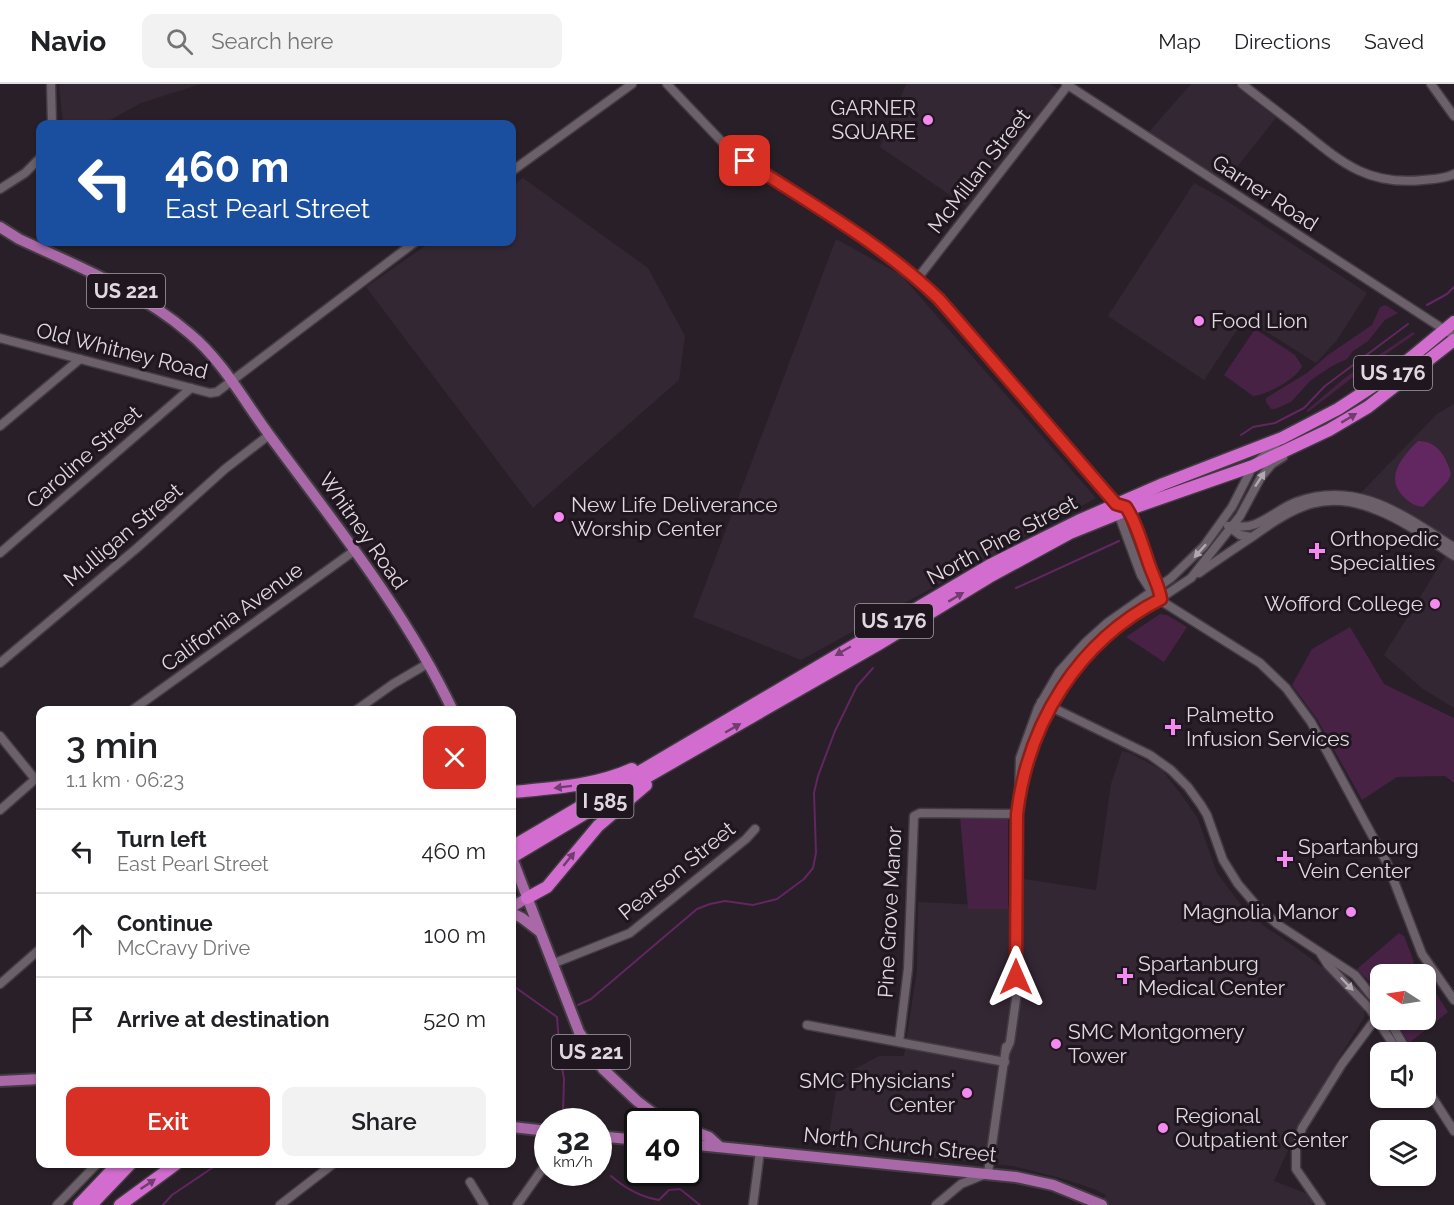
<!DOCTYPE html>
<meta charset="utf-8">
<style>
:root{--surface:#fff;--page:#f2f2f2;--text:#202124;--muted:#757577;--line:#e0e0e0;--accent:#d93025}
body{margin:0;font-family:Raleway,sans-serif;background:var(--page);color:var(--text);height:100vh;display:flex;flex-direction:column;font-size:22px;white-space:nowrap}
*{box-sizing:border-box;margin:0}
p{font-size:20px;color:var(--muted)}
.icon{flex:none;width:33px;height:33px;fill:none;stroke:currentColor;stroke-width:2;stroke-linecap:round;stroke-linejoin:round}
.map{position:relative;flex:1;overflow:hidden}
.sheet{position:absolute;left:36px;top:622px;width:480px;height:462px;display:flex;flex-direction:column;background:var(--surface);border-radius:12px;box-shadow:0 2px 4px #0004}
.sheet>*{flex:none}
.banner{position:absolute;left:36px;top:36px;width:480px;height:126px;border-radius:12px;box-shadow:0 2px 4px #0004;background:#1a4fa0;color:#fff;overflow:hidden}
.needle{width:39px;rotate:282deg}
.fabs{position:absolute;left:1370px;top:880px;display:grid;gap:12px}
.fabs a{display:grid;place-items:center;width:66px;height:66px;border-radius:12px;background:var(--surface);box-shadow:0 2px 4px #0004;font-size:30px}
.speed{position:absolute;left:534px;top:1024px;display:flex;gap:12px;font-size:30px;font-weight:700;text-align:center}
.speed>*{display:grid;place-content:center;width:78px;height:78px;border-radius:50%;background:var(--surface);box-shadow:0 2px 4px #0004;line-height:1}
.speed small{font-size:15px;font-weight:400}
.speed .limit{border:3px solid #111;border-radius:9px;background:#fff;color:#111}
.pin{position:absolute;display:grid;place-items:center;width:51px;height:51px;color:#fff;margin:-26px;border-radius:12px;box-shadow:0 3px 9px #0006}
.me{position:absolute;width:66px;margin:-33px;rotate:0deg;stroke-linejoin:round;filter:drop-shadow(0 0 4px #0008)}
.turn{display:flex;align-items:center;gap:21px;height:126px;padding:0 30px;font-size:27px}
.turn .icon{width:78px;height:78px;stroke-width:2.5}
.turn b{display:block;font-size:42px;line-height:51px}
.round{display:grid;place-items:center;flex:none;width:63px;height:63px;border-radius:12px;background:var(--page)}
.overview{display:flex;align-items:center;justify-content:space-between;height:102px;padding:0 30px}
h1{font-size:36px;font-weight:600;line-height:45px}
.cta{display:flex;gap:12px;margin-top:auto;padding:12px 30px}
.cta a{flex:1;height:69px;border-radius:12px;background:var(--accent);color:#fff;font-size:24px;font-weight:600;line-height:69px;text-align:center}
.cta a+a{background:var(--page);color:var(--text)}
ul{padding:0;list-style:none}
li{display:flex;align-items:center;gap:18px;height:84px;padding:0 30px;border-top:2px solid var(--line)}
li div{flex:1}
li b{display:block;font-size:22px}
li em{font-style:normal}
header{display:flex;align-items:center;gap:36px;box-sizing:border-box;height:84px;padding:0 30px;background:var(--surface);border-bottom:2px solid var(--line)}
header strong{font-size:28px}
nav{display:flex;gap:33px;margin-inline-start:auto;font-size:21px}
.search{width:420px;height:54px;background:var(--page);display:flex;align-items:center;gap:15px;box-sizing:border-box;padding:0 21px;border-radius:12px;color:var(--muted);font-size:22px}
.map>svg:first-child{display:block}
.built{fill:#342734}
.green{fill:#472245}
.water{fill:#622661}
.lines{fill:none;stroke-linecap:round;stroke-linejoin:round}
.stream{stroke:#622661;stroke-width:2}
.minor-casing{stroke:#423b42;stroke-width:11}
.major-casing{stroke:#423b42;stroke-width:14}
.highway-casing{stroke:#423b42;stroke-width:15}
.minor{stroke:#6c606b;stroke-width:8}
.major{stroke:#a968a7;stroke-width:10}
.highway{stroke:#d26dcf;stroke-width:12}
.oneway{fill:#703d6e}
.oneway2{fill:#b1a9b1}
.route-casing{stroke:#8d1f18;stroke-width:15}
.route{stroke:#d93025;stroke-width:10}
.poi-dot{fill:#f489f0;stroke:#1f161f;stroke-width:2}
.labels{text-anchor:middle;stroke-width:6;stroke-linejoin:round;paint-order:stroke}
.shield{fill:#1f161f;stroke:#a59ea5;stroke-width:1.5}
.shield-label{font-size:20px;font-weight:bold;fill:#dfd9df}
.poi-label{font-size:21px;fill:#dfd9df;stroke:#1f161f;text-anchor:start}
.street-label{font-size:21px;fill:#dfd9df;stroke:#1f161f}
</style>
<header>
<strong>Navio</strong>
<div class="search"><svg class="icon" aria-label="search" viewBox="0 0 24 24"><circle cx="10" cy="10" r="6"/><path d="M15 15l6 6"/></svg>Search here</div>
<nav><a>Map</a><a>Directions</a><a>Saved</a></nav>
</header>
<div class="map">
<svg width="1454" height="1121" viewBox="0 0 1454 1121">
<rect width="100%" height="100%" fill="#291f28"/>
<g class="built">
<path d="M 59,0 L 201,0 L 141,19 L 103,40 L 63,40 Z"/>
<path d="M 906,0 L 1050,0 L 1058,5 L 966,122 L 880,63 Z"/>
<path d="M 1191,0 L 1234,0 L 1276,34 L 1225,98 L 1148,49 Z"/>
<path d="M 523,94 L 648,184 L 685,252 L 679,296 L 533,424 L 366,203 L 431,158 L 512,158 L 512,102 Z"/>
<path d="M 1194,99 L 1224,115 L 1367,209 L 1337,256 L 1316,279 L 1259,243 L 1243,237 L 1204,296 L 1108,232 Z"/>
<path d="M 836,155 L 901,191 L 1096,414 L 801,576 L 693,533 Z"/>
<path d="M 1454,320 L 1454,624 L 1423,605 L 1384,571 L 1448,468 L 1358,412 L 1437,330 Z"/>
<path d="M 1122,667 L 1130,669 L 1162,686 L 1180,709 L 1197,733 L 1217,789 L 1245,826 L 1264,842 L 1298,865 L 1342,898 L 1363,922 L 1365,932 L 1326,995 L 1295,1051 L 1274,1097 L 1315,1113 L 1312,1121 L 1100,1121 L 1106,1111 L 1094,1105 L 1064,1095 L 1013,1082 L 827,1063 L 838,994 L 879,972 L 904,972 L 917,886 L 918,818 L 1024,823 L 1024,795 L 1096,806 L 1111,700 Z"/>
</g>
<g class="green">
<path d="M 1386,221 L 1398,229 L 1385,236 L 1368,257 L 1353,267 L 1347,275 L 1332,282 L 1311,296 L 1291,318 L 1275,325 L 1271,325 L 1266,318 L 1266,314 L 1307,289 L 1328,271 L 1366,245 L 1372,241 L 1380,223 Z"/>
<path d="M 1255,245 L 1295,271 L 1302,282 C 1297,295 1266,311 1253,312 L 1224,291 Z"/>
<path d="M 1413,248 L 1415,250 L 1357,290 L 1308,328 L 1306,327 L 1346,293 Z"/>
<path d="M 1160,530 L 1167,531 L 1187,543 L 1164,578 L 1126,553 Z"/>
<path d="M 1350,543 L 1384,600 L 1454,634 L 1454,699 L 1445,692 L 1397,693 L 1362,716 L 1317,635 L 1292,601 L 1312,565 Z"/>
<path d="M 960,732 L 1008,734 L 1008,825 L 968,825 Z"/>
<path d="M 1399,849 L 1404,852 L 1414,878 C 1407,894 1395,891 1380,891 L 1380,906 L 1377,905 L 1357,885 Z"/>
<path d="M 1425,904 L 1435,908 L 1448,928 L 1409,959 L 1396,936 L 1425,936 Z"/>
</g>
<path class="water" d="M 1418,357 C 1438,357 1446,373 1451,390 L 1448,397 L 1423,423 C 1415,422 1412,420 1406,415 C 1383,395 1401,374 1418,357 Z"/>
<g class="lines">
<g class="stream">
<path d="M 1427,221 L 1447,210 L 1454,203"/>
<path d="M 1241,351 L 1253,343 L 1275,339 L 1304,324 L 1325,302 L 1408,240"/>
<path d="M 1016,504 L 1119,457"/>
<path d="M 512,901 L 557,933"/>
<path d="M 578,921 L 591,915 L 697,825 L 710,820 L 725,817 L 753,821 L 777,815 L 804,795 L 813,784 L 816,769 L 814,709 L 818,692 L 835,647 L 857,602 L 873,584"/>
<path d="M 557,933 L 560,972 L 564,995 L 563,1030"/>
<path d="M 611,1092 C 626,1105 640,1113 659,1116 L 669,1106 L 680,1105 L 700,1121"/>
<path d="M 163,1121 L 172,1111 L 218,1080"/>
</g>
<defs>
<g id="minor">
<path d="M 51,0 L 52,40"/>
<path d="M 667,0 L 726,62 L 745,77 L 882,167 L 922,199 L 1013,299 L 1116,420"/>
<path d="M 1066,0 L 1454,252"/>
<path d="M 1242,0 C 1261,15 1281,30 1300,45 C 1341,78 1367,102 1423,96 C 1433,95 1445,95 1454,90"/>
<path d="M 1431,0 L 1454,32"/>
<path d="M 512,87 L 632,0"/>
<path d="M 0,105 L 25,89 L 40,74"/>
<path d="M 917,195 L 1068,1"/>
<path d="M 0,254 L 210,309 L 217,308 L 415,158"/>
<path d="M 0,342 L 80,275"/>
<path d="M 1126,424 L 1135,440 L 1159,506"/>
<path d="M 1117,426 L 1141,491 L 1155,513 L 1260,579 L 1286,604 L 1311,638 L 1387,779 L 1422,870 L 1454,916"/>
<path d="M 1233,441 C 1256,449 1276,425 1296,418 C 1358,395 1404,432 1454,463"/>
<path d="M 1228,442 L 1240,451 L 1251,453"/>
<path d="M 0,469 L 191,304"/>
<path d="M 1199,489 C 1216,477 1234,465 1252,453 C 1295,422 1326,404 1379,427 C 1406,438 1430,456 1454,472"/>
<path d="M 0,579 L 137,464 L 225,385 L 269,351"/>
<path d="M 1041,618 L 1150,671 L 1171,686 L 1188,703 L 1201,721 L 1207,731 L 1223,776 L 1238,800 L 1256,821 L 1277,840 L 1355,891 L 1380,922"/>
<path d="M 131,627 L 354,467"/>
<path d="M 355,627 L 393,600 L 427,580"/>
<path d="M 0,652 L 35,695"/>
<path d="M 1021,704 L 1038,648 L 1050,622 L 1068,592 L 1113,546 L 1191,494 L 1240,432 L 1261,393 L 1272,380 L 1283,373"/>
<path d="M 0,726 L 40,691"/>
<path d="M 1321,870 L 1328,881 L 1370,925 L 1399,969"/>
<path d="M 552,880 L 630,849 L 746,755 L 755,745"/>
<path d="M 1415,891 L 1430,883 L 1425,895"/>
<path d="M 0,900 L 40,865"/>
<path d="M 1389,936 L 1408,969"/>
<path d="M 807,941 L 1005,978"/>
<path d="M 899,958 L 908,885 L 914,732 L 920,729 L 1017,730"/>
<path d="M 1006,967 L 1010,958 L 1017,908 L 1016,832 L 1020,674 L 1038,624 L 1059,588 L 1086,558 L 1107,539 L 1171,494 L 1204,462 L 1232,423 L 1253,382 L 1279,357"/>
<path d="M 1425,1002 L 1454,1047"/>
<path d="M 470,1098 L 484,1121"/>
<path d="M 57,1121 L 97,1080"/>
<path d="M 280,1121 L 333,1080"/>
<path d="M 517,1121 L 548,1077"/>
<path d="M 753,1121 L 760,1067"/>
<path d="M 936,1121 L 961,1100 L 988,1089 L 1006,963"/>
<path d="M 1321,1121 L 1296,1085 L 1296,1065 L 1302,1044 L 1342,980 L 1380,929"/>
</g>
<g id="major">
<path d="M 0,143 L 19,155 C 77,182 140,207 189,249 C 223,277 244,317 270,352 C 335,440 406,528 453,627"/>
<path d="M 512,774 L 579,948 L 603,985 L 637,1017 L 665,1038"/>
<path d="M 512,823 L 527,814"/>
<path d="M 512,829 L 522,834 L 539,847"/>
<path d="M 0,997 L 40,995"/>
<path d="M 512,1043 L 548,1047"/>
<path d="M 688,1045 L 709,1053 L 720,1063"/>
<path d="M 598,1052 L 638,1056"/>
<path d="M 688,1060 L 1016,1093 L 1053,1101 L 1102,1121"/>
</g>
<g id="highway">
<path d="M 512,708 C 553,704 594,702 632,685"/>
<path d="M 512,763 L 992,480 L 1078,437 L 1163,400 L 1282,354 L 1338,325 L 1390,291 L 1454,238"/>
<path d="M 512,773 L 624,706 L 877,561 L 989,493 L 1070,449 L 1127,426 L 1253,382 L 1329,346 L 1368,323 L 1454,256"/>
<path d="M 527,814 L 547,803 L 598,742 L 646,701"/>
<path d="M 79,1121 L 118,1080"/>
<path d="M 91,1121 L 130,1080"/>
<path d="M 120,1121 L 176,1080"/>
</g>
</defs>
<use href="#minor" class="minor-casing"/>
<use href="#major" class="major-casing"/>
<use href="#highway" class="highway-casing"/>
<use href="#minor" class="minor"/>
<use href="#major" class="major"/>
<use href="#highway" class="highway"/>
</g>
<defs><path id="oneway-solid" d="M-6-.8H1V-3.2L6.5 0L1 3.2V.8H-6Z" transform="scale(1.5)"/></defs>
<g class="oneway">
<use href="#oneway-solid" transform="translate(1349 334) rotate(-31)"/>
<use href="#oneway-solid" transform="translate(956 513) rotate(-31)"/>
<use href="#oneway-solid" transform="translate(843 567) rotate(150)"/>
<use href="#oneway-solid" transform="translate(733 644) rotate(-30)"/>
<use href="#oneway-solid" transform="translate(563 703) rotate(173)"/>
<use href="#oneway-solid" transform="translate(569 775) rotate(-51)"/>
<use href="#oneway-solid" transform="translate(148 1100) rotate(-34)"/>
</g>
<g class="oneway2">
<use href="#oneway-solid" transform="translate(1260 395) rotate(-57)"/>
<use href="#oneway-solid" transform="translate(1200 467) rotate(132)"/>
<use href="#oneway-solid" transform="translate(1347 900) rotate(46)"/>
</g>
<g class="lines">
<defs>
<path id="route" d="M 745,77 C 811,120 882,160 939,215 L 1116,420 L 1126,423 C 1137,440 1142,460 1149,480 C 1153,492 1159,502 1161,515 C 1078,557 1028,639 1017,730 L 1016,893"/>
</defs>
<use href="#route" class="route-casing"/>
<use href="#route" class="route"/>
</g>
<g class="poi-dot">
<circle cx="928" cy="36" r="6"/>
<circle cx="1199" cy="237" r="6"/>
<circle cx="559" cy="433" r="6"/>
<path d="M1314 458h6v6h6v6h-6v6h-6v-6h-6v-6h6z"/>
<circle cx="1435" cy="520" r="6"/>
<path d="M1170 634h6v6h6v6h-6v6h-6v-6h-6v-6h6z"/>
<path d="M1282 766h6v6h6v6h-6v6h-6v-6h-6v-6h6z"/>
<circle cx="1351" cy="828" r="6"/>
<path d="M1122 883h6v6h6v6h-6v6h-6v-6h-6v-6h6z"/>
<circle cx="1056" cy="960" r="6"/>
<circle cx="967" cy="1009" r="6"/>
<circle cx="1163" cy="1044" r="6"/>
</g>
<g class="labels">
<g class="shield">
<rect x="87" y="190" width="78" height="34" rx="4.5"/>
<rect x="1354" y="272" width="78" height="34" rx="4.5"/>
<rect x="855" y="520" width="78" height="34" rx="4.5"/>
<rect x="576.5" y="700" width="57" height="34" rx="4.5"/>
<rect x="552" y="951" width="78" height="34" rx="4.5"/>
</g>
<g class="shield-label">
<text x="126" y="214">US 221</text>
<text x="1393" y="296">US 176</text>
<text x="894" y="544">US 176</text>
<text x="605" y="724">I 585</text>
<text x="591" y="975">US 221</text>
</g>
<g class="poi-label">
<text x="916" y="31" text-anchor="end">GARNER<tspan x="916" dy="24">SQUARE</tspan></text>
<text x="1211" y="244">Food Lion</text>
<text x="571" y="428">New Life Deliverance<tspan x="571" dy="24">Worship Center</tspan></text>
<text x="1330" y="462">Orthopedic<tspan x="1330" dy="24">Specialties</tspan></text>
<text x="1423" y="527" text-anchor="end">Wofford College</text>
<text x="1186" y="638">Palmetto<tspan x="1186" dy="24">Infusion Services</tspan></text>
<text x="1298" y="770">Spartanburg<tspan x="1298" dy="24">Vein Center</tspan></text>
<text x="1339" y="835" text-anchor="end">Magnolia Manor</text>
<text x="1138" y="887">Spartanburg<tspan x="1138" dy="24">Medical Center</tspan></text>
<text x="1068" y="955">SMC Montgomery<tspan x="1068" dy="24">Tower</tspan></text>
<text x="955" y="1004" text-anchor="end">SMC Physicians'<tspan x="955" dy="24">Center</tspan></text>
<text x="1175" y="1039">Regional<tspan x="1175" dy="24">Outpatient Center</tspan></text>
</g>
<g class="street-label">
<text transform="translate(979 87) rotate(-52)" y="7">McMillan Street</text>
<text transform="translate(1265 109) rotate(33)" y="7">Garner Road</text>
<text transform="translate(122 267) rotate(14)" y="7">Old Whitney Road</text>
<text transform="translate(84 373) rotate(-41)" y="7">Caroline Street</text>
<text transform="translate(363 447) rotate(55)" y="7">Whitney Road</text>
<text transform="translate(123 451) rotate(-40)" y="7">Mulligan Street</text>
<text transform="translate(1002 456) rotate(-28)" y="7">North Pine Street</text>
<text transform="translate(232 533) rotate(-36)" y="7">California Avenue</text>
<text transform="translate(677 787) rotate(-39)" y="7">Pearson Street</text>
<text transform="translate(890 828) rotate(-87)" y="7">Pine Grove Manor</text>
<text transform="translate(900 1061) rotate(6)" y="7">North Church Street</text>
</g>
</g>
</svg>
<div class="fabs">
<a><svg class="needle" viewBox="-14 -14 28 28"><path d="M0-13l5 13h-10z" fill="#e53935"/><path d="M0 13l5-13h-10z" fill="#757577"/></svg></a>
<a><svg class="icon" aria-label="sound" viewBox="0 0 24 24"><path d="M4 9h4l5-4v14l-5-4H4zM17 9q2 3 0 6"/></svg></a>
<a><svg class="icon" aria-label="layers" viewBox="0 0 24 24"><path d="M12 4l9 5-9 5-9-5zM3 14l9 5 9-5"/></svg></a>
</div>
<div class="speed"><div>32<small>km/h</small></div><div class="limit">40</div></div>
<div class="pin" style="left:745px;top:77px;background:#d93025"><svg class="icon" aria-label="arrive" viewBox="0 0 24 24"><path d="M6 21V4h12l-3 4 3 4H6"/></svg></div>
<svg class="me" style="left:1016px;top:893px" viewBox="-20 -20 40 40"><path d="M0-17L14 15 0 8-14 15z" fill="#d93025" stroke="#fff" stroke-width="4"/></svg>
<div class="banner">
<div class="turn"><svg class="icon" aria-label="left" viewBox="0 0 24 24"><path d="M17 20v-9H6M10 6l-5 5 5 5"/></svg><div><b>460 m</b>East Pearl Street</div></div>
</div>
<section class="sheet">
<div class="overview"><div><h1>3 min</h1><p>1.1 km · 06:23</p></div><a class="round" style="background:#d93025;color:#fff"><svg class="icon" aria-label="close" viewBox="0 0 24 24"><path d="M6 6l12 12M18 6L6 18"/></svg></a></div>
<ul>
<li><svg class="icon" aria-label="left" viewBox="0 0 24 24"><path d="M17 20v-9H6M10 6l-5 5 5 5"/></svg><div><b>Turn left</b><p>East Pearl Street</p></div><em>460 m</em></li>
<li><svg class="icon" aria-label="ahead" viewBox="0 0 24 24"><path d="M12 20V5M6 11l6-6 6 6"/></svg><div><b>Continue</b><p>McCravy Drive</p></div><em>100 m</em></li>
<li><svg class="icon" aria-label="arrive" viewBox="0 0 24 24"><path d="M6 21V4h12l-3 4 3 4H6"/></svg><div><b>Arrive at destination</b></div><em>520 m</em></li>
</ul>
<div class="cta"><a>Exit</a><a>Share</a></div>
</section>
</div>
